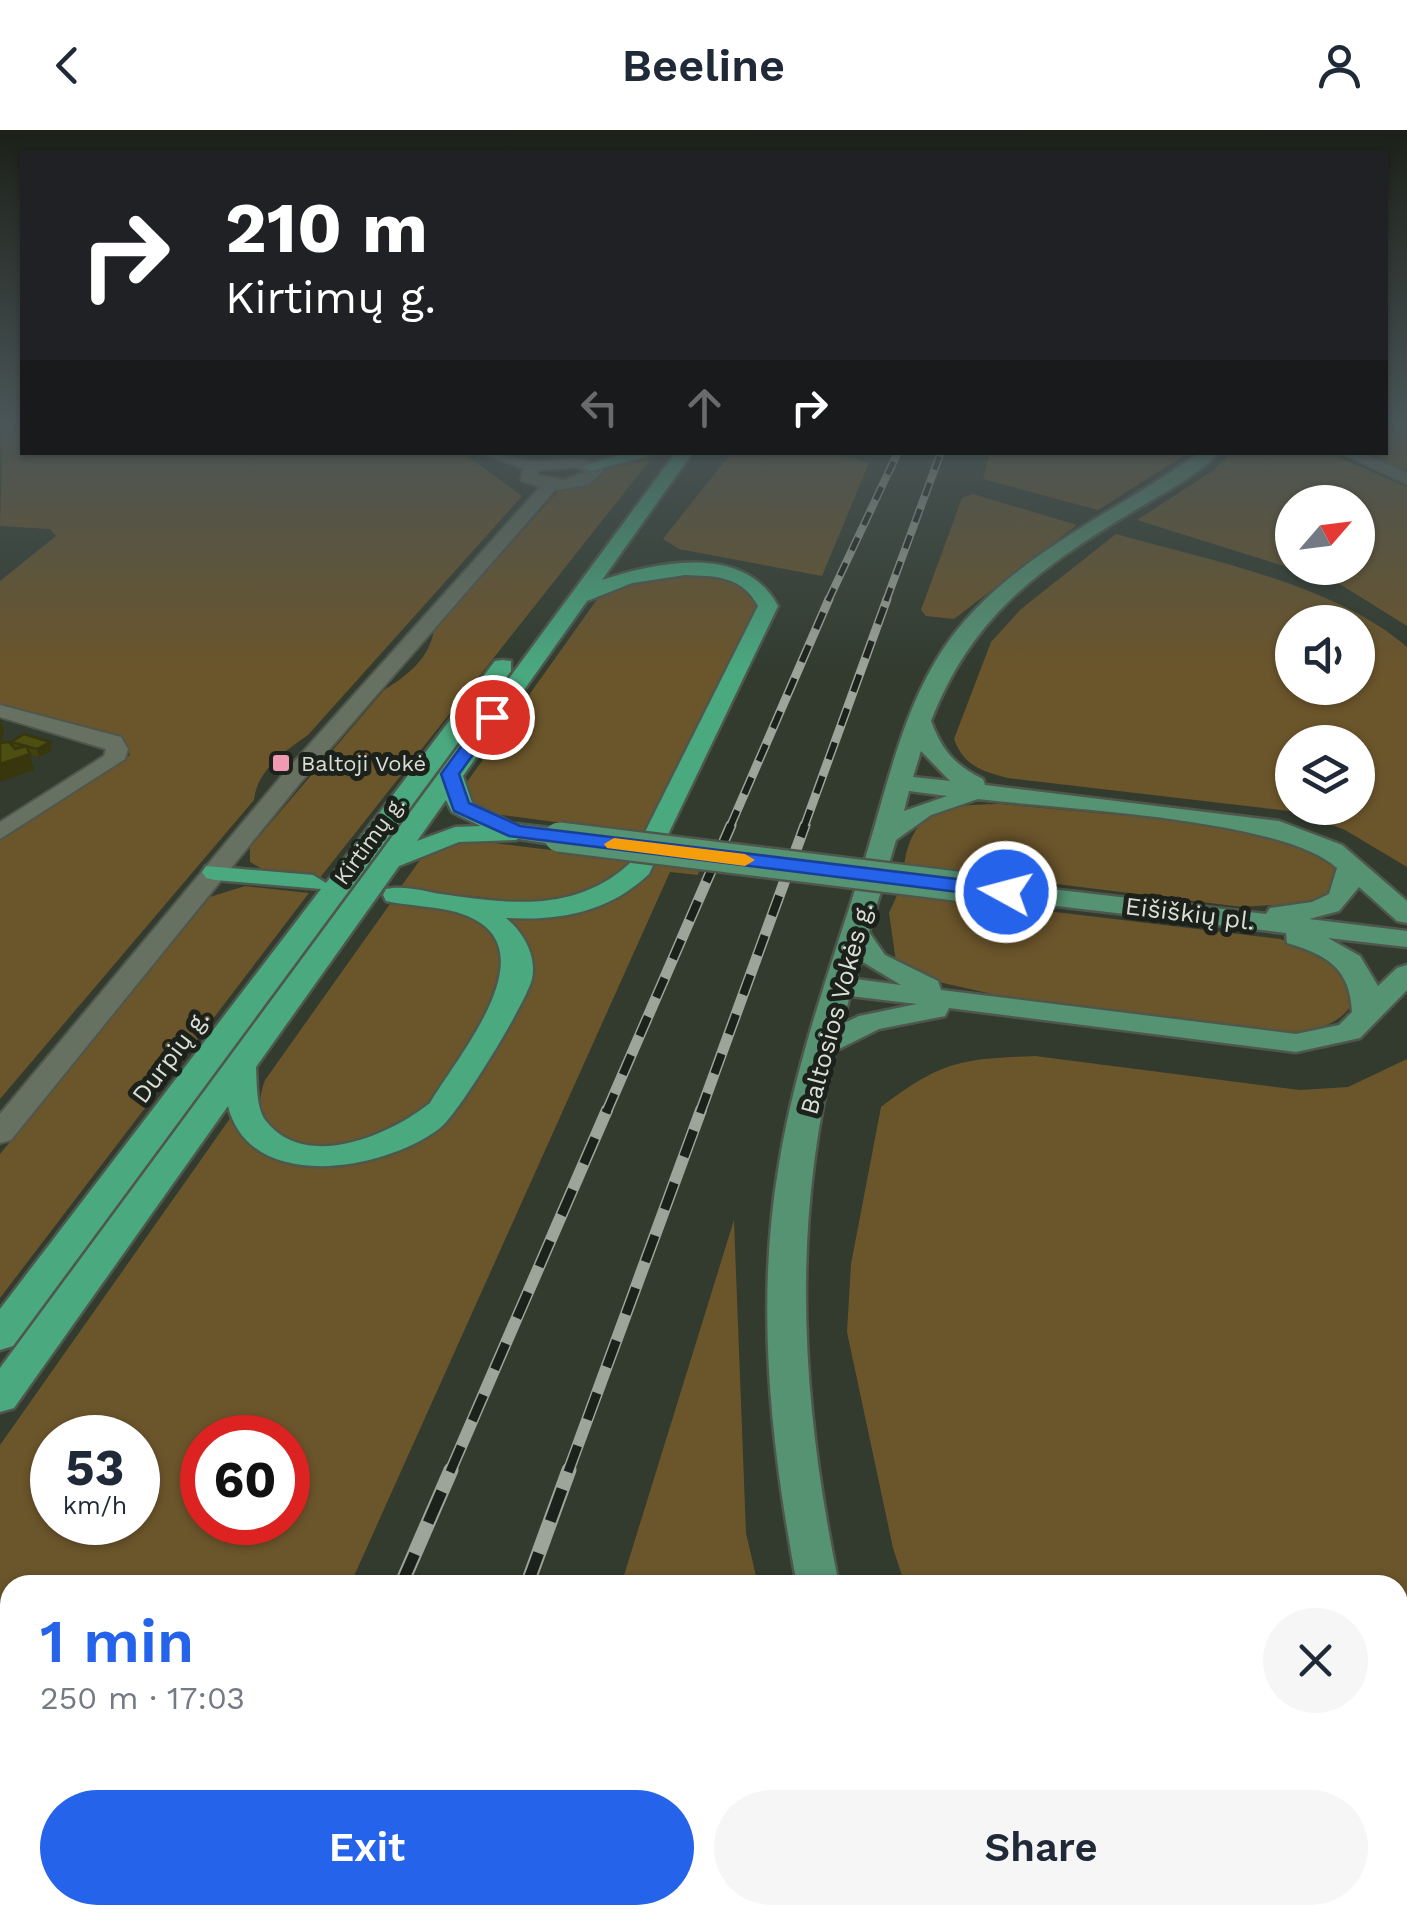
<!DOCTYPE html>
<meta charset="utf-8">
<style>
:root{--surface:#fff;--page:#f6f6f7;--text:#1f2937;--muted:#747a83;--accent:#2563eb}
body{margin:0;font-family:"Work Sans",sans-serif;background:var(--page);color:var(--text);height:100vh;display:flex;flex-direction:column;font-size:38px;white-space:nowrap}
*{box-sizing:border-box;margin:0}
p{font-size:32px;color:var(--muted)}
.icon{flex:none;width:55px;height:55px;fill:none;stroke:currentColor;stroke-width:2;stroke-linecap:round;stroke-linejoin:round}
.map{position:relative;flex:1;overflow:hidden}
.sheet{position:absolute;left:0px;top:1445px;width:1408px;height:350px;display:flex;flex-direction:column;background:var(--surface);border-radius:30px 30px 0 0;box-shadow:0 2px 8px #0004}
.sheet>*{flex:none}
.guide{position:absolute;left:20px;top:20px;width:1368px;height:305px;border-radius:0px;box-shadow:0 2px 8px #0004;background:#202124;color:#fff;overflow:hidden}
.needle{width:65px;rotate:62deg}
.tools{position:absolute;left:1275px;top:355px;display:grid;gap:20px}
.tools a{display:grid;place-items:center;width:100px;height:100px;border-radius:50%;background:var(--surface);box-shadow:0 2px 8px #0004;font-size:50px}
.speed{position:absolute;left:30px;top:1285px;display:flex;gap:20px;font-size:50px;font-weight:700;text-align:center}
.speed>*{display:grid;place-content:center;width:130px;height:130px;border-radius:50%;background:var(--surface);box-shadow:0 2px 8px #0004;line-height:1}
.speed small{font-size:25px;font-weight:400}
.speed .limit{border:15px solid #d22;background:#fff;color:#111}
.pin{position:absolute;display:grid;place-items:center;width:85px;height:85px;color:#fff;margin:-42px;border:5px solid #fff;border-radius:50%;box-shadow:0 2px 10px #0007}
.me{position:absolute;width:110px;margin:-55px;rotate:277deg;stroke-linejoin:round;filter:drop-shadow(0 0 8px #0008)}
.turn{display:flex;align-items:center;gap:35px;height:210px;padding:0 40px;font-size:45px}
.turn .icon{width:130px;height:130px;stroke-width:2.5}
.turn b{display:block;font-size:70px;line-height:85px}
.lanes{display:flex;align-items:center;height:95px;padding:0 40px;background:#0003;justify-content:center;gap:50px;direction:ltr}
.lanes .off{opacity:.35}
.round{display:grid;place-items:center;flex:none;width:105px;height:105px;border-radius:52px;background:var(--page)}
.head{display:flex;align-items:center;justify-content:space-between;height:170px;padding:0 40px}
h1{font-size:60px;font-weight:600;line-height:75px;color:var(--accent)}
.cta{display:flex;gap:20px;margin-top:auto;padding:20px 40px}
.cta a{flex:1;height:115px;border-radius:60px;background:var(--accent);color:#fff;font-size:40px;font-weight:600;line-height:115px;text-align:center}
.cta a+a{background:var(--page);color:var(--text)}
header{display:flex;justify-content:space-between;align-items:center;height:130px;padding:0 40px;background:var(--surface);font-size:45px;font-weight:600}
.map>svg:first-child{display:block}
.green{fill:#6b552b;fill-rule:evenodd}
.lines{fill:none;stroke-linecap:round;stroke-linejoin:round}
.minor-casing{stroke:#4f574c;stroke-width:4}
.major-casing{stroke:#4f574c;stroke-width:5}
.highway-casing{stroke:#4f574c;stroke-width:5}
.minor{fill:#667162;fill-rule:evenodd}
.major{fill:#559373;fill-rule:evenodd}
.highway{fill:#4aa97f;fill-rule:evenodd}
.rail-far4-casing{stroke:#9da499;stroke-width:8}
.rail-far3-casing{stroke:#9da499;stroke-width:9}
.rail-far2-casing{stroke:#9da499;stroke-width:11}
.rail-far1-casing{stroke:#9da499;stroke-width:12}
.rail-casing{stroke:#9da499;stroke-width:15}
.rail-far4{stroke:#1c211b;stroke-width:5;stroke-dasharray:14;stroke-linecap:butt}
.rail-far3{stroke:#1c211b;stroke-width:6;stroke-dasharray:18;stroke-linecap:butt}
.rail-far2{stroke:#1c211b;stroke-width:8;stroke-dasharray:21;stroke-linecap:butt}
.rail-far1{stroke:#1c211b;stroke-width:9;stroke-dasharray:28;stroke-linecap:butt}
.rail{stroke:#1c211b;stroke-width:11;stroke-dasharray:34;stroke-linecap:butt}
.major-bridge-casing{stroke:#4f574c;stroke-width:34;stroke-linecap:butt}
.major-bridge{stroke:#559373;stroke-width:29}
.wall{fill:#43420f}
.shaded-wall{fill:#37360d}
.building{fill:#4e4d12;stroke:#37360d;stroke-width:2.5}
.route{fill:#2563eb;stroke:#184099;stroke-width:2.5}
.slow{fill:#f59e0b}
.poi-dot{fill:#f19ab3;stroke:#1c211b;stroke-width:4}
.labels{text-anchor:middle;stroke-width:10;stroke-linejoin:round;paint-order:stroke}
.far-poi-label{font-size:22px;fill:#d9dfd6;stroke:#1c211b;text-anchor:start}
.far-street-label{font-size:22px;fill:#d9dfd6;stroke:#1c211b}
.street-label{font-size:25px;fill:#d9dfd6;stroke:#1c211b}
</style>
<header><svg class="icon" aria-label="back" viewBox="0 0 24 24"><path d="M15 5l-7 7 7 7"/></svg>Beeline<svg class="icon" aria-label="person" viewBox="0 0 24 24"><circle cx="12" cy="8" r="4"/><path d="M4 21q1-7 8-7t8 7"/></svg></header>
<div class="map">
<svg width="1407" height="1795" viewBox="0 0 1407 1795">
<rect width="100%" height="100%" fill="#323b2e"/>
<g class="green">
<path d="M 3,291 L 22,291 L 22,322 L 463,323 L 522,366 L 308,605 C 285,621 257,640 254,670 L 0,969 L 0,709 L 130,625 L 124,612 L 0,575 L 0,451 L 56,406 L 50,399 L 0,396 Z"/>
<path d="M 1385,291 L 1407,291 L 1407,341 L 1364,323 L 1385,322 Z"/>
<path d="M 990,322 L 1188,322 L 1188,323 L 1098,380 L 983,349 Z"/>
<path d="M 731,323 L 831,323 L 869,333 L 822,446 L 679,419 L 663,409 Z"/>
<path d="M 1230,323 L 1329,323 L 1407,357 L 1407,496 L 1338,453 L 1137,390 L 1214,340 ZM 1292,372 L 1358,372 L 1358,438 L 1292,438 Z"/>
<path d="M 650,330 L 319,749 L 264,740 L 250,732 L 250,717 L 384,560 C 408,545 429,529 434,500 L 558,361 L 594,351 L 603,338 Z"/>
<path d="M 973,364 L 1077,395 L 954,489 L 926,486 L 921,480 L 962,368 Z"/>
<path d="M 1116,404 C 1208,430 1334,454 1407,517 L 1407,737 L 1345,700 L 1297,682 L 1008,648 C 981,641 964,636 954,609 L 991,512 L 1021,479 ZM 1292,492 L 1358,492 L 1358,558 L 1292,558 ZM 1292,612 L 1358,612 L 1358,678 L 1292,678 Z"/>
<path d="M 700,443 L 742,453 L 762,475 L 646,704 L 479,682 L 464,665 L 467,652 L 603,461 L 621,451 Z"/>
<path d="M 1001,674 L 1206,693 L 1287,708 L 1337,736 L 1338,757 L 1318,772 L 1242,777 L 904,735 C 913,676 948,675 1001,674 Z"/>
<path d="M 470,710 L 634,730 L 594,764 L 534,773 L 400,758 L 425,723 Z"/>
<path d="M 655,733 L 700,739 L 698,745 L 670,742 L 350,1455 L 10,1455 L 10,1785 L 164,1785 L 158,1795 L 0,1795 L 0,1315 L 231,987 L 250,1007 L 359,1031 L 417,1013 L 454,983 L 529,844 C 534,818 527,806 507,789 L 510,786 C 564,788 624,784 655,733 ZM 52,1308 L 138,1308 L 138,1392 L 52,1392 ZM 202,1308 L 288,1308 L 288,1392 L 202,1392 Z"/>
<path d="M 245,756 L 309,763 L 0,1168 L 0,1024 L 210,767 Z"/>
<path d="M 898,763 L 1280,809 C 1320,822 1340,829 1354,871 C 1338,900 1307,901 1276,903 L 1014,869 L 930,850 L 896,832 L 889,783 Z"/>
<path d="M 390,774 L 452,782 L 493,798 L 508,842 C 485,883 449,974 409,997 C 366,1023 233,1035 265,950 Z"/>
<path d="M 1035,926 L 1300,960 L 1348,957 L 1407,929 L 1407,1795 L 1019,1795 L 1016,1785 L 1398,1785 L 1398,1455 L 905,1455 L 893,1418 L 847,1202 L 851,1134 L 881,977 C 942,931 959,929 1035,926 Z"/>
<path d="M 734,1090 L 746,1403 L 758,1455 L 621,1455 Z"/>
<path d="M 522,1785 L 842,1785 L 844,1795 L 519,1795 Z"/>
</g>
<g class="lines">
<defs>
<g id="minor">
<path d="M 477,322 C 497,322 514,330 533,331 C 561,333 581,321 604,341 L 588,355 L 555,360 L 300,653 L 11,1010 L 0,1013 L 0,984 L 284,643 L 540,357 L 521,350 L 523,338 ZM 576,337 L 586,342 L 564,350 L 536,345 L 538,340 Z"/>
<path d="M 1339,322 L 1360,322 L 1407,343 L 1407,354 Z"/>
<path d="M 0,575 L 121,607 L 128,619 L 125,629 L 0,709 L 0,692 L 104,626 L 106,619 L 0,587 Z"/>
</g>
<g id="major">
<path d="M 1200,322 L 1220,322 C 1195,347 1160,365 1130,383 C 1037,440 972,486 931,591 C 942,620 954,635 983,649 L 985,655 L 1279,691 L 1342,715 L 1407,771 L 1407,793 L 1397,791 L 1359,757 L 1339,781 L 1309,789 L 1407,801 L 1407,817 L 1328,808 L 1360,826 L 1378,856 L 1397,838 L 1407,835 L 1407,860 L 1360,908 L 1296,922 L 949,878 L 945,886 L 879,899 L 835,921 C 790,1102 802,1275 839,1455 L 797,1455 C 771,1316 755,1175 779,1034 C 796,930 833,830 865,729 C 889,651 905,565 957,500 C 1022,420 1119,381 1200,322 ZM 921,621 L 950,651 L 913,647 ZM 909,661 L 947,666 L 904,681 ZM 978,669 C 1060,679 1282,688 1337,738 L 1329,764 L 1312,772 L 1270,778 L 1266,784 L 972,750 L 959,758 L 972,766 L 1286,803 L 1287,813 C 1327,825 1350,838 1352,882 L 1339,895 L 1296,904 L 941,860 L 938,851 L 885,825 L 869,802 L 896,710 L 931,685 ZM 861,831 L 901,855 L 855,849 ZM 850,866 L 917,874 L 859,886 L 842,894 Z"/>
<path d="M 516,694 L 559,699 L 572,707 L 559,715 L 507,707 L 503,702 L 507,697 Z"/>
<path d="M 882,1785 L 932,1785 L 935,1795 L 885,1795 Z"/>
</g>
<g id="highway">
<path d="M 630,322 L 663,322 L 591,341 L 583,336 Z"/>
<path d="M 676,322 L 693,322 L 602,450 C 659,431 745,414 778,476 L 649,744 C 609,782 561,791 506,788 C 523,802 537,825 532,849 C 526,873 459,983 440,998 C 386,1040 250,1065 228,976 L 14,1278 L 0,1282 L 0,1238 ZM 685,445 C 716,446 742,446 758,476 L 629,734 C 575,783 509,774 441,764 C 424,761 404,755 386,759 L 383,765 L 386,771 C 409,776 434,776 456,782 C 557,811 460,922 430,973 C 390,1005 306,1042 266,991 C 256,978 257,954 256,937 L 399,736 L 459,712 L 516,710 L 529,702 L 472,673 L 463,646 L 587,471 L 632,453 ZM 446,670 L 452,682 L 481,696 L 455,697 L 417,711 Z"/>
<path d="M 503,530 L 511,531 L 511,541 L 13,1216 L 0,1220 L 0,1179 L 321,759 L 215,750 L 206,748 L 202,742 L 206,736 L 313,745 L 326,753 L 495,531 Z"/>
</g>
</defs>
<use href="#minor" class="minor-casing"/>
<use href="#major" class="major-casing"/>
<use href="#highway" class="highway-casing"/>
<use href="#minor" class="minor"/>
<use href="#major" class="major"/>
<use href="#highway" class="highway"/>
<defs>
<g id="rail-far4">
<path d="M 828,471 L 898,322"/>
<path d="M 886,471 L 941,322"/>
</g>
<g id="rail-far3">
<path d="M 730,697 L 829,469"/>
<path d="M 804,697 L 887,469"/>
</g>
<g id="rail-far2">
<path d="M 606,983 L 731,695"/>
<path d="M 700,983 L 805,695"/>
</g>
<g id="rail-far1">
<path d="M 450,1342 L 607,980"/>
<path d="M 568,1342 L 701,980"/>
</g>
<g id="rail">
<path d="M 401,1455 L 451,1340"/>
<path d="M 527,1455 L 569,1340"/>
<path d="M 178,1795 L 184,1785"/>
<path d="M 220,1795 L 225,1785"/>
<path d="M 253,1795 L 258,1785"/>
<path d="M 400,1795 L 404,1785"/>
</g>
</defs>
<use href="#rail-far4" class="rail-far4-casing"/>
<use href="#rail-far3" class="rail-far3-casing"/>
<use href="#rail-far2" class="rail-far2-casing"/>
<use href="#rail-far1" class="rail-far1-casing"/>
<use href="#rail" class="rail-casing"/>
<use href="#rail-far4" class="rail-far4"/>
<use href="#rail-far3" class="rail-far3"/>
<use href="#rail-far2" class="rail-far2"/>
<use href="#rail-far1" class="rail-far1"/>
<use href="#rail" class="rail"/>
<defs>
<path id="major-bridge" d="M 559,707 L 972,758"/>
</defs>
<use href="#major-bridge" class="major-bridge-casing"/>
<use href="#major-bridge" class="major-bridge"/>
</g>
<path class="wall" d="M 0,588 L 4,601 L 1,613 L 12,615 L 11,612 L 52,620 L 39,627 L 30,625 L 34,640 L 0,652 Z"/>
<g class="shaded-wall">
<path d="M 0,588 L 4,601 L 0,615 Z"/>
<path d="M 50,612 L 52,620 L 39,627 L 37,619 Z"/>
<path d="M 30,624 L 34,640 L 0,652 L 0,634 Z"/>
</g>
<g class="building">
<path d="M 24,604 L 50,612 L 37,619 L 11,612 Z"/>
<path d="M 9,612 L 15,619 L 26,616 L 30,624 L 0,634 L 0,613 Z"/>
</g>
<linearGradient id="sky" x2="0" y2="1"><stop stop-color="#1c2019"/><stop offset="0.54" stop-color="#495557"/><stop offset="1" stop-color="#495557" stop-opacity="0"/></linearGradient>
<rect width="1407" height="542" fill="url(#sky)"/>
<path class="route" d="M 492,582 L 500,587 L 459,644 L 469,673 L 520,696 L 1006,755 L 1017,762 L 1006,768 L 509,706 L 454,681 L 441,644 L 485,584 Z"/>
<path class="slow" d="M 614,708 L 745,724 L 755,730 L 745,736 L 607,718 L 604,714 Z"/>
<rect class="poi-dot" x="271" y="623" width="20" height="20" rx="5"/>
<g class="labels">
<g class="far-poi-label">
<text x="301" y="641">Baltoji Vokė</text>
</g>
<g class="far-street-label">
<text transform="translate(369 710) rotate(-54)" y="8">Kirtimų g.</text>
</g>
<g class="street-label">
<text transform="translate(1190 783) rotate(7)" y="9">Eišiškių pl.</text>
<text transform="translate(836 878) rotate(-75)" y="9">Baltosios Vokės g.</text>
<text transform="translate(170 926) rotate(-53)" y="9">Durpių g.</text>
</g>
</g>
</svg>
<div class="tools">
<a><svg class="needle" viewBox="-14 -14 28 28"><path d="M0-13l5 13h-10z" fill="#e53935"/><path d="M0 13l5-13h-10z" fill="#747a83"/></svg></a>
<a><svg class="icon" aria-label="sound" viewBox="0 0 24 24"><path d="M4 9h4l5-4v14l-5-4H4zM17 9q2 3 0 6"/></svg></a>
<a><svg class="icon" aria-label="layers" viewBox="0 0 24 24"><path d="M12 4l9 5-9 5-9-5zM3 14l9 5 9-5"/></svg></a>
</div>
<div class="speed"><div>53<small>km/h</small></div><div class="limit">60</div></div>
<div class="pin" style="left:492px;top:587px;background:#d93025"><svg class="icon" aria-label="arrive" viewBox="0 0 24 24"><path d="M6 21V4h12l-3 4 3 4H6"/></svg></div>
<svg class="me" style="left:1006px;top:762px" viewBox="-20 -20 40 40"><circle r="17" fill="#2563eb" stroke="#fff" stroke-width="3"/><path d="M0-11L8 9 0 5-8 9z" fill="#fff"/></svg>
<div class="guide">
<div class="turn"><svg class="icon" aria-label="right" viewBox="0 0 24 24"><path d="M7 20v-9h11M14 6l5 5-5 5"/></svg><div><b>210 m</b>Kirtimų g.</div></div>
<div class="lanes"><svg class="icon off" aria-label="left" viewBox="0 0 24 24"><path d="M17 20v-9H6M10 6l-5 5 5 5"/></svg><svg class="icon off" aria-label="ahead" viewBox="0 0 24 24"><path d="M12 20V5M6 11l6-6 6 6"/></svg><svg class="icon" aria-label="right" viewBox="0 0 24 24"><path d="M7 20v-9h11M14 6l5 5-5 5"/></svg></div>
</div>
<section class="sheet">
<div class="head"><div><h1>1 min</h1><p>250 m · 17:03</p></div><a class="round"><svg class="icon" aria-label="close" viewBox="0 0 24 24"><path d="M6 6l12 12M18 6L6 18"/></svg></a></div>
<div class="cta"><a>Exit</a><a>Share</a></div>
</section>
</div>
